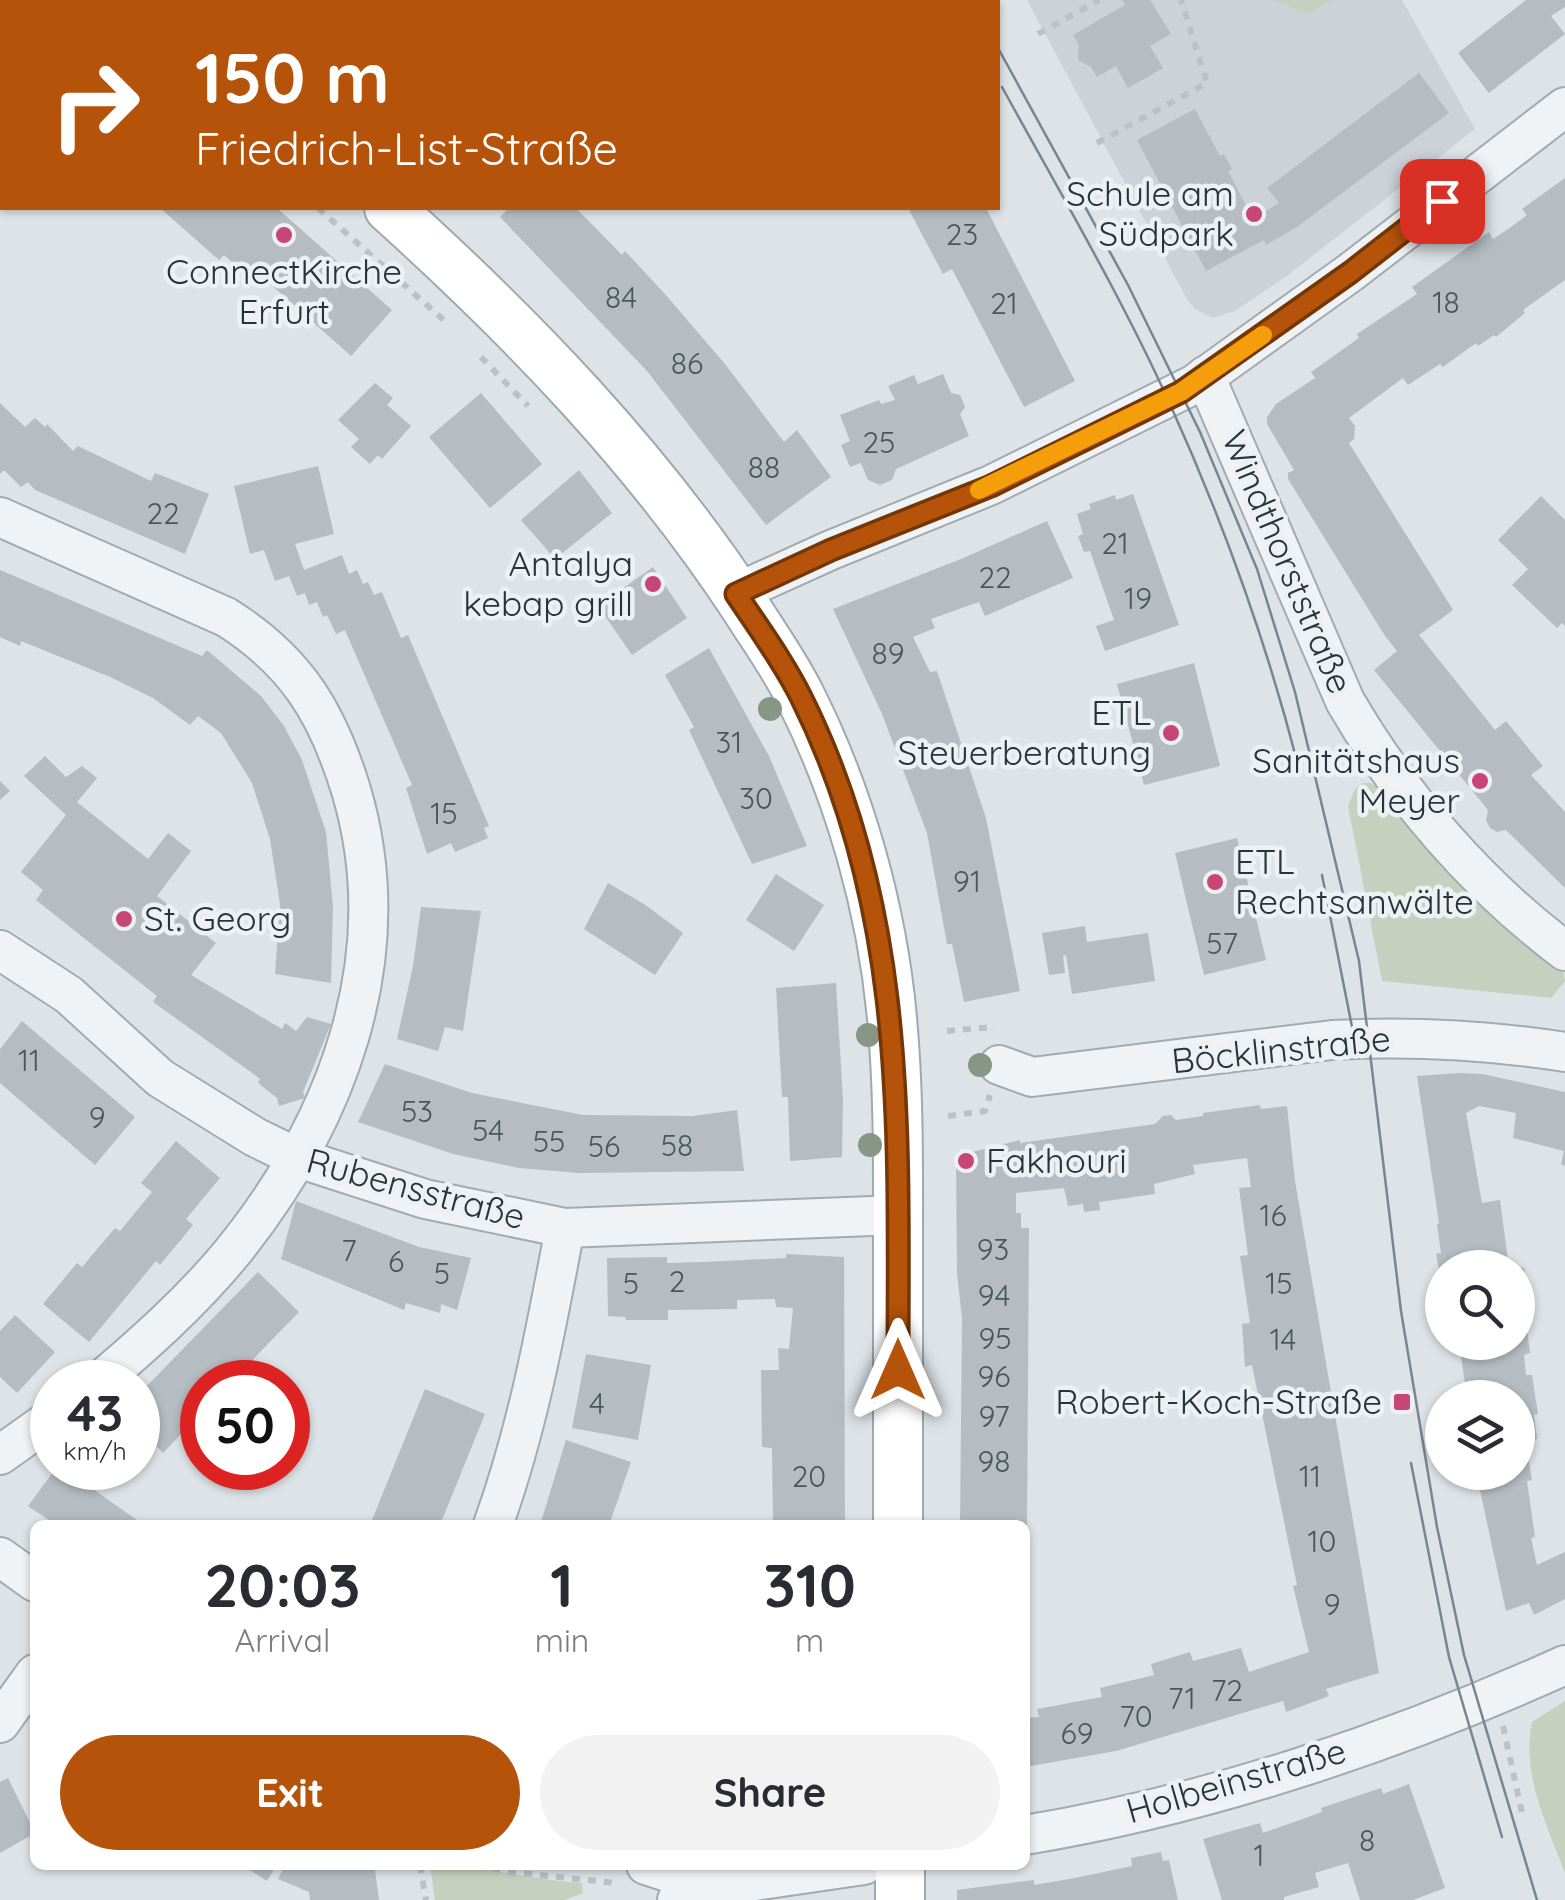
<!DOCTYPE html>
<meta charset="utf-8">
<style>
:root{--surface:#fff;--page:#f2f2f3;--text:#2b2b33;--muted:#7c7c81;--accent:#b45309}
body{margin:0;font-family:Quicksand,sans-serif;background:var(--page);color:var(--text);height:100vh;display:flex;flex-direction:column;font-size:38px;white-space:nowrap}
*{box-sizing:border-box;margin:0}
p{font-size:32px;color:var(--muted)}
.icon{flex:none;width:55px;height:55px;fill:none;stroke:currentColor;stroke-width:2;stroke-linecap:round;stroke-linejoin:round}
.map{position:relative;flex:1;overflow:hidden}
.details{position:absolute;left:30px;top:1520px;width:1000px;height:350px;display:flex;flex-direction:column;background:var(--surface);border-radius:15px;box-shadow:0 2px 8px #0004}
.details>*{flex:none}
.banner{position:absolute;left:0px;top:0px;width:1000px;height:210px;box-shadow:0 2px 8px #0004;background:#b45309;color:#fff;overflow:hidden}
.buttons{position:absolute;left:1425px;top:1250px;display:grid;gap:20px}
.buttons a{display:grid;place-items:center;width:110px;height:110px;border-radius:50%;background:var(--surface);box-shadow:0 2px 8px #0004;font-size:50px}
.speed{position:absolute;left:30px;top:1360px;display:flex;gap:20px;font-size:50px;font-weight:700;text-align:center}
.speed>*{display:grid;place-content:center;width:130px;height:130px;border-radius:50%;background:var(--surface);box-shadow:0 2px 8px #0004;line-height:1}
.speed small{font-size:25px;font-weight:400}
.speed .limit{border:15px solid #d22;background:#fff;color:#111}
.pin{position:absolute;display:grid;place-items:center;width:85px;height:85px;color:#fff;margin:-42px;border-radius:20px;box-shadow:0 5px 15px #0006}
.me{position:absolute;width:110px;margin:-55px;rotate:0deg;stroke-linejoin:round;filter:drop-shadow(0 0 8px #0008)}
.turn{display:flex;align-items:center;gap:35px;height:210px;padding:0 30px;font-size:45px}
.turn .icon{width:130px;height:130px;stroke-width:2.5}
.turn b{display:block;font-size:70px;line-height:85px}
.eta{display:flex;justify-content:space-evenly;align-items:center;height:170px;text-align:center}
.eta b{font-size:60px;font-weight:800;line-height:70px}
.primary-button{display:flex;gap:20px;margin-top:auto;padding:20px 30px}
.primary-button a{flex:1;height:115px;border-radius:60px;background:var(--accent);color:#fff;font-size:40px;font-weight:800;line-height:115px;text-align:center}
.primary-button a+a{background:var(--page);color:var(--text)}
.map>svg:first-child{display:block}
.built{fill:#ccd3d8}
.green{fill:#c7d0bf}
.building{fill:#b5bdc3}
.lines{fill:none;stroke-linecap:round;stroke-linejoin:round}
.minor-casing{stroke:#a3abb0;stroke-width:42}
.major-casing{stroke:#9daab2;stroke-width:52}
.path{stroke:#bcc1c5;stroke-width:6;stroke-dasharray:8 8;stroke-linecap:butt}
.minor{stroke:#f0f3f5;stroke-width:38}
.major{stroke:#fff;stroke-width:48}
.tram{stroke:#78868f;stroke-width:2.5}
.tree{fill:#889785}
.route-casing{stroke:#753606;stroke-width:25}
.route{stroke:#b45309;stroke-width:18}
.slow{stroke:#f59e0b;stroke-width:18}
.poi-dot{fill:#c84675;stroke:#edf1f4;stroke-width:4}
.labels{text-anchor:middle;stroke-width:9;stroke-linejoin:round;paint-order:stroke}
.number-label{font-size:30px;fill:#4a565e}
.poi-label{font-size:35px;fill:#27343c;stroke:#edf1f4;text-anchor:end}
.street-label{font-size:35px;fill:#27343c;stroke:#edf1f4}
</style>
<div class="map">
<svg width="1565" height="1900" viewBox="0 0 1565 1900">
<rect width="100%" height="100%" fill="#dde3e7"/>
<path class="built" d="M 1027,0 L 1402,0 L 1475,129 L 1288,275 L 1235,311 L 1213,318 L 1195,309 L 1188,301 Z"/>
<g class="green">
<path d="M 1273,0 L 1331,0 L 1309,14 Z"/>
<path d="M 1363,783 L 1370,783 L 1382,789 L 1489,907 L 1563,970 L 1565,981 L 1551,998 L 1382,981 L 1348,806 L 1355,789 Z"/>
<path d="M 1565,1701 L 1565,1873 C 1547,1826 1521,1773 1532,1722 Z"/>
<path d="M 430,1865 C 481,1865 531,1880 582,1883 L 583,1893 L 565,1900 L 435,1900 Z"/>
</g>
<g class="building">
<path d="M 1122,0 L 1150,0 L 1171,34 L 1150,46 L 1163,68 L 1128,88 L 1116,66 L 1097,77 L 1091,67 L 1078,60 L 1079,45 L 1073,35 L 1125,5 Z"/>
<path d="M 1526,0 L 1565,0 L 1565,7 L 1551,16 L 1565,34 L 1489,93 L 1458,53 Z"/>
<path d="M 1419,73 L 1449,113 L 1297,227 L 1266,245 L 1264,240 L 1206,271 L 1137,140 L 1195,109 L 1220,156 L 1224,154 L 1232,169 L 1228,171 L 1253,219 L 1279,203 L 1267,188 Z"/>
<path d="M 1565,178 L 1565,280 L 1523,310 L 1525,313 L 1496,337 L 1494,335 L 1478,346 L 1476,343 L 1443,367 L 1440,364 L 1408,385 L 1403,378 L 1349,418 L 1355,426 L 1354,439 L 1349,443 L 1453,610 L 1419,635 L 1495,730 L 1506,721 L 1543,766 L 1531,775 L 1565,812 L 1565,888 L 1506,830 L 1497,832 L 1490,828 L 1486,820 L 1488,810 L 1374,670 L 1397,651 L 1385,636 L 1288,479 L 1288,473 L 1294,470 L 1267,424 L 1267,417 L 1276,404 L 1315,378 L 1311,372 L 1359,338 L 1357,334 L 1417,294 L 1412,287 L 1489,232 L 1493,239 L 1511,227 L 1527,215 L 1522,209 Z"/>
<path d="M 160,208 L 277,208 L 392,310 L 351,356 L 268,282 L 262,289 L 224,255 L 219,260 Z"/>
<path d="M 509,208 L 576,208 L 622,255 L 625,251 L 665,294 L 725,364 L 784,442 L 797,430 L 831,477 L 766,525 L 647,371 L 500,217 Z"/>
<path d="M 908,208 L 986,208 L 1075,381 L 1024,407 L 952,269 L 943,274 Z"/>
<path d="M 943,374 L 951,393 L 960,395 L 965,407 L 960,414 L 969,436 L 896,469 L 892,480 L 880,485 L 868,480 L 861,463 L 850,467 L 841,445 L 850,441 L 840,415 L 879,400 L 881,404 L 895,400 L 888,386 L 914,375 L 918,384 Z"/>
<path d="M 375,383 L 393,398 L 387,405 L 411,426 L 382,459 L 378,455 L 370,464 L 351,447 L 359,439 L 338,420 Z"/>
<path d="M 481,393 L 542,464 L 490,508 L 429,437 Z"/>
<path d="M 0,403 L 25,427 L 35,418 L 45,427 L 47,424 L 73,451 L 78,446 L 151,481 L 155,473 L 209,494 L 185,554 L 35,490 L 28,482 L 21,487 L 4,470 L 0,474 Z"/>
<path d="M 318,466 L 334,534 L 295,544 L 304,570 L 342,555 L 349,574 L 357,570 L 363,584 L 368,582 L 374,595 L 382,592 L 401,638 L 408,635 L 489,826 L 484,828 L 488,838 L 455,852 L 451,843 L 427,854 L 406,788 L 412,785 L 345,630 L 336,634 L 327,615 L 323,617 L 317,602 L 309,605 L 305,593 L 297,596 L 289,576 L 275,581 L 264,550 L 250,554 L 234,486 Z"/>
<path d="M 579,470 L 612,513 L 555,559 L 521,520 Z"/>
<path d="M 1133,494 L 1179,625 L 1105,651 L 1096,626 L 1114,620 L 1090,551 L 1084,552 L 1078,536 L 1083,534 L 1077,514 L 1091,509 L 1089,504 L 1115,495 L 1116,500 Z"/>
<path d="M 1541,496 L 1565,520 L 1565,626 L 1562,623 L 1557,628 L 1512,585 L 1528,569 L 1498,540 Z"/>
<path d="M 1047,521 L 1073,578 L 985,616 L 979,602 L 931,619 L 935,628 L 913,637 L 930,672 L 937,671 L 986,818 L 1020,991 L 964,1002 L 952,944 L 947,944 L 927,833 L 882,714 L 833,609 L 961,559 Z"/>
<path d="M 653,567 L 687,618 L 632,655 L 598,606 Z"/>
<path d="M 0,570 L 202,656 L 207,650 L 261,696 L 284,726 L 302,760 L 326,832 L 333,907 L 331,983 L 275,974 L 280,904 L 270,839 L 252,783 L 221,733 L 198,716 L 190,725 L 153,698 L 110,677 L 21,641 L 20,646 L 0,637 Z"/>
<path d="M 709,648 L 769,756 L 807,846 L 752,864 L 689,730 L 694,727 L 665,675 Z"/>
<path d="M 1194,663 L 1220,766 L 1144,785 L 1117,684 Z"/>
<path d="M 45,756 L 66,777 L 82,766 L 97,778 L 77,802 L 148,859 L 168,833 L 191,851 L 157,896 L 216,943 L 191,975 L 282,1029 L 285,1023 L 296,1031 L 307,1017 L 331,1024 L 303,1092 L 305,1098 L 279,1106 L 277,1098 L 258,1083 L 260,1079 L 255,1075 L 153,1002 L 157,996 L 36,900 L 43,890 L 21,872 L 66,815 L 24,776 Z"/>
<path d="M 0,781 L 10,791 L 0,800 Z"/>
<path d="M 1237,838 L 1266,960 L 1204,975 L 1175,853 Z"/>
<path d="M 776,874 L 824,905 L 794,951 L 746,920 Z"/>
<path d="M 608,883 L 644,904 L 683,933 L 655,975 L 584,929 Z"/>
<path d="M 421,907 L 481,911 L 463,1031 L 445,1027 L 438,1051 L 397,1039 L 413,966 Z"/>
<path d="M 1085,926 L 1087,942 L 1148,933 L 1155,981 L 1072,994 L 1066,955 L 1063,956 L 1065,973 L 1049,975 L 1042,933 Z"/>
<path d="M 836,983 L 843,1100 L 842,1157 L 790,1161 L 788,1097 L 782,1097 L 776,988 Z"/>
<path d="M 22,1021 L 135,1117 L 95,1165 L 0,1083 L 0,1049 Z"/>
<path d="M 385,1064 L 472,1093 L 583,1115 L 693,1116 L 737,1110 L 744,1171 L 579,1173 L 519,1168 L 453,1154 L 358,1122 Z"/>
<path d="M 1459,1073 L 1482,1074 L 1565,1092 L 1565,1166 L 1561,1164 L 1564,1151 L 1513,1138 L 1516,1113 L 1479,1106 L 1466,1113 L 1482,1203 L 1500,1200 L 1509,1268 L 1439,1270 L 1436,1254 L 1441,1253 L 1437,1224 L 1439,1223 L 1417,1076 Z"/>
<path d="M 1260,1105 L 1261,1109 L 1287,1106 L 1295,1181 L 1379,1673 L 1326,1689 L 1329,1696 L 1286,1712 L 1283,1701 L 1116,1751 L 1025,1767 L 1025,1718 L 1039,1717 L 1037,1709 L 1102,1697 L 1100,1688 L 1154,1675 L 1151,1664 L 1190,1652 L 1193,1661 L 1241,1648 L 1249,1672 L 1309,1652 L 1293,1586 L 1297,1585 L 1252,1365 L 1245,1367 L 1242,1324 L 1250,1323 L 1240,1256 L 1248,1255 L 1239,1188 L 1251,1187 L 1247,1158 L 1193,1165 L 1195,1174 L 1154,1184 L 1155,1194 L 1099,1202 L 1100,1210 L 1084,1212 L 1083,1204 L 1068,1206 L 1064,1188 L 1016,1193 L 1016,1213 L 1021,1213 L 1021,1228 L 1029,1228 L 1027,1525 L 960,1525 L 962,1319 L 957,1273 L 956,1156 L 1020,1140 L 1020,1143 L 1155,1124 L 1163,1116 L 1171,1115 L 1176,1120 L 1203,1116 L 1203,1113 Z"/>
<path d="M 176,1141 L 220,1178 L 186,1219 L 193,1225 L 160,1265 L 156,1261 L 89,1342 L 43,1304 L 77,1263 L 82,1267 L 115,1228 L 120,1231 L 152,1192 L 141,1183 Z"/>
<path d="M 296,1201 L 419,1247 L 471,1258 L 457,1310 L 441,1304 L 440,1313 L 406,1303 L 404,1310 L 281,1259 Z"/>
<path d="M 786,1254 L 844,1257 L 845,1525 L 773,1525 L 772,1448 L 762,1447 L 761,1370 L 779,1370 L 778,1348 L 789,1349 L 793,1308 L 776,1307 L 775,1299 L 737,1300 L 737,1309 L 668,1310 L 668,1320 L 626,1320 L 625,1317 L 608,1316 L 607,1258 L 667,1257 L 667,1263 L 703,1262 L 786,1258 Z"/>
<path d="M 1518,1268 L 1524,1268 L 1529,1296 L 1523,1297 L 1530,1353 L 1524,1355 L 1526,1375 L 1532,1375 L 1538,1414 L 1534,1415 L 1537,1439 L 1525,1441 L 1532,1480 L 1527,1481 L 1535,1537 L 1531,1538 L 1537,1565 L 1565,1552 L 1565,1599 L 1534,1615 L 1529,1603 L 1506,1611 L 1478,1481 L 1472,1479 L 1470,1472 L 1518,1472 L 1518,1398 L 1467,1398 L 1459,1342 L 1518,1342 Z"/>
<path d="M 258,1272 L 299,1312 L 231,1382 L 202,1382 L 202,1412 L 163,1453 L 138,1428 L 138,1395 Z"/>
<path d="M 15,1315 L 55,1352 L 17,1393 L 0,1377 L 0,1331 Z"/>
<path d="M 586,1354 L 651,1365 L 638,1440 L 572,1428 Z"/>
<path d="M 425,1389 L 485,1414 L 440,1525 L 370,1525 Z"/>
<path d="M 566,1440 L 631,1462 L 609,1525 L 540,1525 Z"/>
<path d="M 56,1468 L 63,1468 L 144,1525 L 56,1525 L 28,1506 Z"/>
<path d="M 8,1778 L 35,1833 L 0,1853 L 0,1782 Z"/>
<path d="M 1409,1784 L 1445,1888 L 1413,1900 L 1360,1900 L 1348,1863 L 1315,1873 L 1319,1887 L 1284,1897 L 1284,1900 L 1222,1900 L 1203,1839 L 1260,1823 L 1263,1833 L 1322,1812 L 1321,1808 L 1381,1788 L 1383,1794 Z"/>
<path d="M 1161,1852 L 1163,1861 L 1169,1860 L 1178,1900 L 957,1900 L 957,1890 L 1034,1880 L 1034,1885 L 1075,1878 L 1132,1866 L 1131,1858 Z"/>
<path d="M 242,1865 L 277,1865 L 267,1881 Z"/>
<path d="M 285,1865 L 364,1865 L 375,1870 L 379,1900 L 310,1900 L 309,1892 L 278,1879 Z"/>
</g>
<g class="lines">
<defs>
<g id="minor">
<path d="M 468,2 L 471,0"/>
<path d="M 1205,376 L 1345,701 C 1400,796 1477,885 1565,951"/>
<path d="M 0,517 L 226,617 C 296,661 327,712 351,790 C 401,958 337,1124 230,1255 C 191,1302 145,1343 99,1382"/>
<path d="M 736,593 L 831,550 L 991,485 L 1195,384 L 1351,272 L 1565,107"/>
<path d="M 0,950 L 69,995 L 160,1078 L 255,1137 L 298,1158 L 425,1199 L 565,1228 L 898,1215"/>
<path d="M 999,1065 L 1032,1077 L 1332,1040 C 1410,1036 1487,1040 1565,1052"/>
<path d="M 0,1455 L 52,1418"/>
<path d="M 493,1525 C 528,1428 546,1329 565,1228"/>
<path d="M 0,1557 L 35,1582"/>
<path d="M 0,1723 L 35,1674"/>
<path d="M 1025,1835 C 1208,1805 1397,1741 1565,1665"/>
<path d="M 646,1865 L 713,1887"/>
<path d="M 677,1900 L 713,1887 L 864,1865"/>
</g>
<g id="major">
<path d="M 69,0 L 77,2"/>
<path d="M 389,208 C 522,328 647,457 746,608 C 765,638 786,667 801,698 C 850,796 882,909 892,1018 C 899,1093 898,1169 898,1245 C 898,1338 898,1432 898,1525"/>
<path d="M 900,1865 L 900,1900"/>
</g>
</defs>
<use href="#minor" class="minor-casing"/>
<use href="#major" class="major-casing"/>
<g class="path">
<path d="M 216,2 L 216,0"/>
<path d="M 0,26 L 2,27"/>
<path d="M 1038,34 L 1099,0"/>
<path d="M 1097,143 L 1207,83 L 1181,0"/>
<path d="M 318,208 L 447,323"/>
<path d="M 481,357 L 528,406"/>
<path d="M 947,1031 L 992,1027 L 992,1030"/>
<path d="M 948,1116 L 985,1111 L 990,1095"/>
<path d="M 1503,1726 L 1522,1813"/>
<path d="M 420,1865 L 426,1900"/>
<path d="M 477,1865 L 509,1872 L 617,1883"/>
</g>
<use href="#minor" class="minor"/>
<use href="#major" class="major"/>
<g class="tram">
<path d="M 954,0 L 955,2"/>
<path d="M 970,0 L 972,2"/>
<path d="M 998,48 L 1128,285 L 1200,432 L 1257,569 L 1295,692 L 1359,961 L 1401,1311 L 1437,1527 L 1464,1655 L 1537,1900"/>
<path d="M 1002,87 C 1059,191 1120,294 1169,402 C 1223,521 1268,646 1300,773"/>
<path d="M 1322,875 L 1354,1037"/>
<path d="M 1411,1463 L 1449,1657 L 1502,1837"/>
</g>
</g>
<g class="tree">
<circle cx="770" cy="709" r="12"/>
<circle cx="868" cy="1035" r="12"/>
<circle cx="980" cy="1065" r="12"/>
<circle cx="870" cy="1145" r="12"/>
</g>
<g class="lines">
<defs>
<path id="route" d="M 898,1370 C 898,1136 909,913 801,697 C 783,661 758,627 736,594 L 831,550 L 991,486 L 1181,392 L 1351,272 L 1442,201"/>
</defs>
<use href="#route" class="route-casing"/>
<use href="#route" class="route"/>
<path class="slow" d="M 979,490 L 1181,392 L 1263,335"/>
</g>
<g class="poi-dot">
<circle cx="1254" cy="214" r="10"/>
<circle cx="284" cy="235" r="10"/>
<circle cx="653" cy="584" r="10"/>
<circle cx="1171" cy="733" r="10"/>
<circle cx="1480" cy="781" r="10"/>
<circle cx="1215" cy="882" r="10"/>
<circle cx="124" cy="919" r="10"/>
<circle cx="966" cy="1161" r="10"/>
<rect x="1392" y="1392" width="20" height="20" rx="5"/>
</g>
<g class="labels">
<g class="number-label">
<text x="962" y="245">23</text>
<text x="621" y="308">84</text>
<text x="1446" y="313">18</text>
<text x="1004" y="314">21</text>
<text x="687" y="374">86</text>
<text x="879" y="453">25</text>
<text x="764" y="478">88</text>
<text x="163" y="524">22</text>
<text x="1115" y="554">21</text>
<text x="995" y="588">22</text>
<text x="1138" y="609">19</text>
<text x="888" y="664">89</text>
<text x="729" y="753">31</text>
<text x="756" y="809">30</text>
<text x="444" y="824">15</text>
<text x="967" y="892">91</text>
<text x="1222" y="954">57</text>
<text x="29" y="1071">11</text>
<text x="417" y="1122">53</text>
<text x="97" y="1128">9</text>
<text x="488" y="1141">54</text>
<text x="549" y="1152">55</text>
<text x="677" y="1156">58</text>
<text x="604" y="1157">56</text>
<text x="1273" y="1226">16</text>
<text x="993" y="1260">93</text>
<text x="349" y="1261">7</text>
<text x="396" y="1272">6</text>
<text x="442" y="1284">5</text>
<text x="677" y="1292">2</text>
<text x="631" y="1294">5</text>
<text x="1279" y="1294">15</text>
<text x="994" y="1306">94</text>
<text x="995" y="1349">95</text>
<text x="1283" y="1350">14</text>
<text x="994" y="1387">96</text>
<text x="597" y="1414">4</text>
<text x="994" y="1427">97</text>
<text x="994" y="1472">98</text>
<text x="809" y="1487">20</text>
<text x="1310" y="1487">11</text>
<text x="1322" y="1552">10</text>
<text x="1332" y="1615">9</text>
<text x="1227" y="1701">72</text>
<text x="1182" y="1709">71</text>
<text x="1136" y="1727">70</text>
<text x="1077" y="1744">69</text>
<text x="1367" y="1851">8</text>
<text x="1259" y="1866">1</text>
</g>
<g class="poi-label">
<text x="1234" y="206">Schule am<tspan x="1234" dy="40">Südpark</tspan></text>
<text x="284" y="284" text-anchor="middle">ConnectKirche<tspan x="284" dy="40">Erfurt</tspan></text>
<text x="633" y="576">Antalya<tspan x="633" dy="40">kebap grill</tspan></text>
<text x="1151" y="725">ETL<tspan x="1151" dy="40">Steuerberatung</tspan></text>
<text x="1460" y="773">Sanitätshaus<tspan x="1460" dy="40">Meyer</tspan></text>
<text x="1235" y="874" text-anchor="start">ETL<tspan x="1235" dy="40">Rechtsanwälte</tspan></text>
<text x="144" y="931" text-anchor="start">St. Georg</text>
<text x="986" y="1173" text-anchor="start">Fakhouri</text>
<text x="1382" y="1414">Robert-Koch-Straße</text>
</g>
<g class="street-label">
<text transform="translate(1287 562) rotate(67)" y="12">Windthorststraße</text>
<text transform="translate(1281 1050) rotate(-6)" y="12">Böcklinstraße</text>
<text transform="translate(416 1189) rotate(15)" y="12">Rubensstraße</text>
<text transform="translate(1236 1781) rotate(-16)" y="12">Holbeinstraße</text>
</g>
</g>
</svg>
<div class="buttons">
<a><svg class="icon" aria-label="search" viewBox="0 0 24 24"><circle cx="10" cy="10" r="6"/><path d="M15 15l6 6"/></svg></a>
<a><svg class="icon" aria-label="layers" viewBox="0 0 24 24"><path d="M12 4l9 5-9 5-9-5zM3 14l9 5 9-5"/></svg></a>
</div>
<div class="speed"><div>43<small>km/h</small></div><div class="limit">50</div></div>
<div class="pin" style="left:1442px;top:201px;background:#d93025"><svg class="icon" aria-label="arrive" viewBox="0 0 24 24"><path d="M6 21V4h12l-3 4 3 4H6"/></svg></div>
<svg class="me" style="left:898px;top:1370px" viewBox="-20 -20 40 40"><path d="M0-17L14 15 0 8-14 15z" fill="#b45309" stroke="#fff" stroke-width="4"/></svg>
<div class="banner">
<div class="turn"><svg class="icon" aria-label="right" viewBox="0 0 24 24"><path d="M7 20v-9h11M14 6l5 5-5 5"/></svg><div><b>150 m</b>Friedrich-List-Straße</div></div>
</div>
<section class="details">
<div class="eta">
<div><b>20:03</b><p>Arrival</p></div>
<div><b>1</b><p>min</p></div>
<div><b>310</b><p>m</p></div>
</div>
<div class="primary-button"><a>Exit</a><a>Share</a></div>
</section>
</div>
